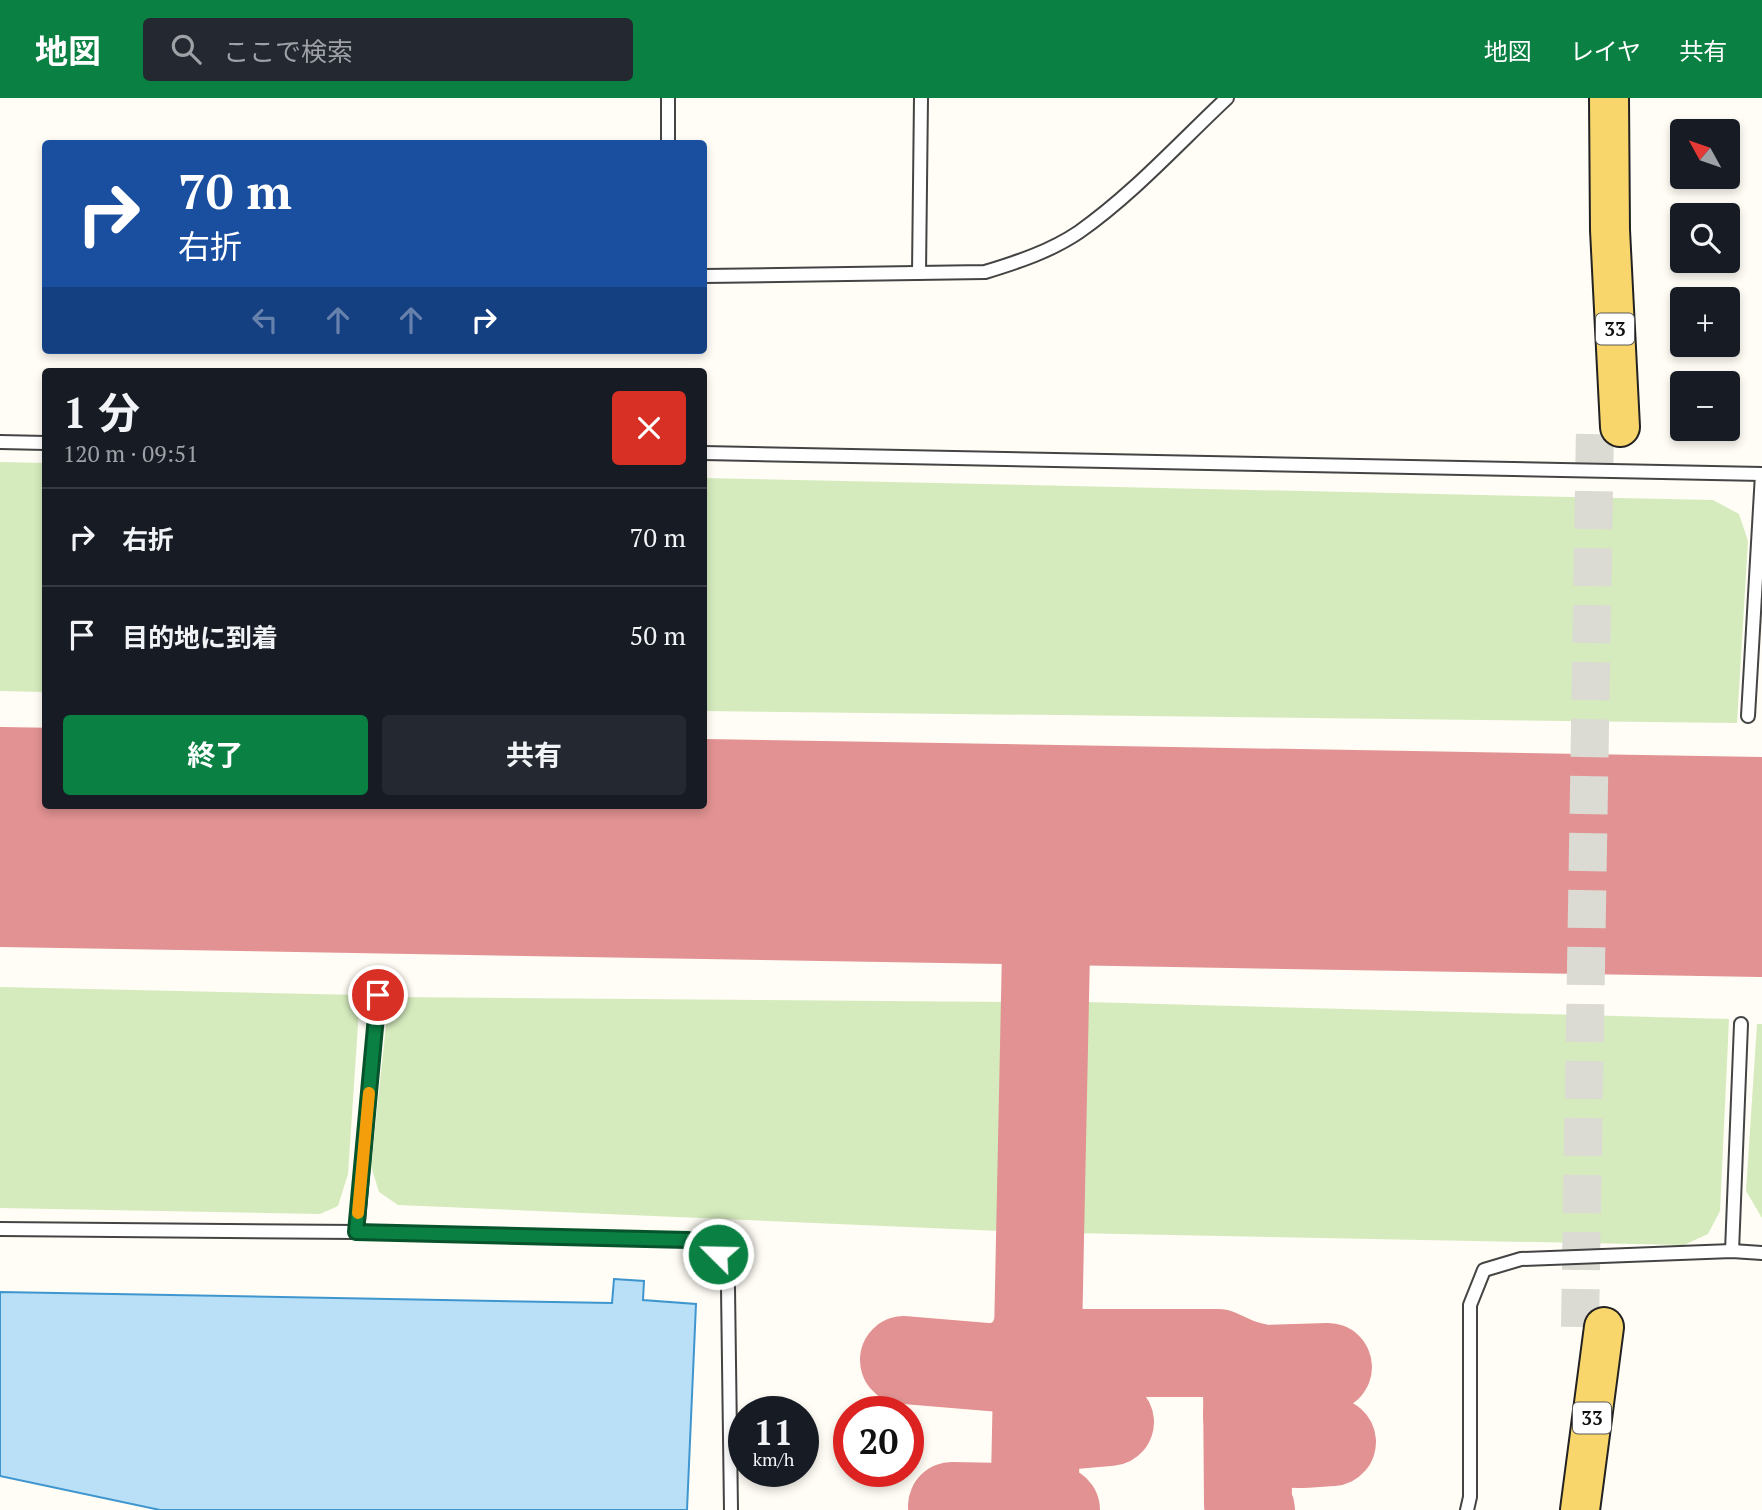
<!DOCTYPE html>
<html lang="ja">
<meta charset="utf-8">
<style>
:root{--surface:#171b24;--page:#242831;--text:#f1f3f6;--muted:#9ea1a6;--line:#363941;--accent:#0b8043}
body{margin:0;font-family:"PT Serif","Noto Sans JP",serif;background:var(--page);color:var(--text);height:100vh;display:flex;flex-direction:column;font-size:26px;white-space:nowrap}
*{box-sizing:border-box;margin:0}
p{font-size:23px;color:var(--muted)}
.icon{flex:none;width:38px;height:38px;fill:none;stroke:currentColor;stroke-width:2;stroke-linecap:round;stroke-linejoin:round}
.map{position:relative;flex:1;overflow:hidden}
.sheet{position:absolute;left:42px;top:270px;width:665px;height:441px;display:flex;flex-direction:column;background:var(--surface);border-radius:7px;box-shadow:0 4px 10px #0003}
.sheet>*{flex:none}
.top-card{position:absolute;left:42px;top:42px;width:665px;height:214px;border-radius:7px;box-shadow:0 4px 10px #0003;background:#1a4fa0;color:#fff;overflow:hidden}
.needle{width:46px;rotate:310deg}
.controls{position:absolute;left:1670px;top:21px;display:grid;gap:14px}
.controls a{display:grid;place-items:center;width:70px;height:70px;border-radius:7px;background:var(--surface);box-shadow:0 4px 10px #0003;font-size:35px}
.speed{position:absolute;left:728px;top:1298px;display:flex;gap:14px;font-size:35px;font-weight:700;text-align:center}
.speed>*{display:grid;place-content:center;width:91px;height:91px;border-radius:50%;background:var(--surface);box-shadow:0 4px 10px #0003;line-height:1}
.speed small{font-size:18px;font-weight:400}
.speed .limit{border:10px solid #d22;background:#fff;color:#111}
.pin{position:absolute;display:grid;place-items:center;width:60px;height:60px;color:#fff;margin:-30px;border:4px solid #fff;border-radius:50%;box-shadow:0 2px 7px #0007}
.me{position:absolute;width:77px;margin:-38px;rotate:293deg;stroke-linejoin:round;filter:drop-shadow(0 0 5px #0008)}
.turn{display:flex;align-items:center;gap:24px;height:147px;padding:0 21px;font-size:32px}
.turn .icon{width:91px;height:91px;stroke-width:2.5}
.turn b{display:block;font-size:49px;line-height:60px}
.lanes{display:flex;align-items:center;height:66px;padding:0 21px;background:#0003;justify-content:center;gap:35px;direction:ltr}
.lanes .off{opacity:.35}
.round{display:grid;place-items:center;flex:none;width:74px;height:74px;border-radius:7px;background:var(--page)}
.head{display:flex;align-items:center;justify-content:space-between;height:119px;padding:0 21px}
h1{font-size:42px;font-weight:700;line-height:52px}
.cta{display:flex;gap:14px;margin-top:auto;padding:14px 21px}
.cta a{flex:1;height:80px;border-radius:7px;background:var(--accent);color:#fff;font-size:28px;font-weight:700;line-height:80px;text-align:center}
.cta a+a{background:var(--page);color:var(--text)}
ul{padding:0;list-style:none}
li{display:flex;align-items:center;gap:21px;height:98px;padding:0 21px;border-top:2px solid var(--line)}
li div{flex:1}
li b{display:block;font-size:26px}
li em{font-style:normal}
header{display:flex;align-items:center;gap:42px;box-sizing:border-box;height:98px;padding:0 35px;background:var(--accent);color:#fff}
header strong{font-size:33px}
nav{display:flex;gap:38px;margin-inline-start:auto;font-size:24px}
.search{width:490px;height:63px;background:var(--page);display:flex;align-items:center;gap:18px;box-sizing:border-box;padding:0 24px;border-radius:7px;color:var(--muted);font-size:26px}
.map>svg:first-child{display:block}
.green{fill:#d5ebbd}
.water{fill:#b9e0f7;stroke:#3f96cf;stroke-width:2}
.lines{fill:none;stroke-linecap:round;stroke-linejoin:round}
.taxiway{stroke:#e29292;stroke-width:88}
.runway{stroke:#e29292;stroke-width:220}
.primary-tunnel{stroke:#dbdad3;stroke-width:38;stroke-dasharray:38 19;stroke-linecap:butt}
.lane-casing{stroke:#444;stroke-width:16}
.primary-casing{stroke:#222;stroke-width:42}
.lane{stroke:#fff;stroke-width:12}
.primary{stroke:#f9d66b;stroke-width:38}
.route-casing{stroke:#07532c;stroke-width:18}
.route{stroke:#0b8043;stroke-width:12}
.slow{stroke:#f59e0b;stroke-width:12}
.labels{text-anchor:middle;stroke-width:7;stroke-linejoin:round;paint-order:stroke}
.shield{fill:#fff;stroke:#585858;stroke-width:2}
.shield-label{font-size:19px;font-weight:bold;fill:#111}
</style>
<header>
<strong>地図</strong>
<div class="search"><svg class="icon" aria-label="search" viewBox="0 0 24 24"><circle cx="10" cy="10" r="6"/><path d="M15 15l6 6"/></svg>ここで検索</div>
<nav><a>地図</a><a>レイヤ</a><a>共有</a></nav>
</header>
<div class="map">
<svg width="1762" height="1412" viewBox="0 0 1762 1412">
<rect width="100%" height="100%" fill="#fffdf5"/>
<g class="green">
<path d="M 0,364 L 45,365 L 45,594 L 0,593 Z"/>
<path d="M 704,380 L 1713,402 L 1739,416 L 1748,443 L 1737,625 L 704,613 Z"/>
<path d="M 0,889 L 360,897 L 348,1076 L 338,1108 L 320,1116 L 0,1110 Z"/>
<path d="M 389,899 L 1007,904 L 1000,1133 L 398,1107 L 379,1094 L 371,1068 Z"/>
<path d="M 1085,904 L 1729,921 L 1720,1113 L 1708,1136 L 1684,1147 L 1071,1135 Z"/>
<path d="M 1757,926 L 1762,926 L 1762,1120 L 1746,1093 Z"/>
</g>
<path class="water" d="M 614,1181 L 644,1183 L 643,1202 L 696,1206 L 687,1412 L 160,1412 L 0,1378 L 0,1194 L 612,1205 Z"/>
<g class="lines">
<g class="taxiway">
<path d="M 1048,756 L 1035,1382 L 1039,1401 L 1056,1412"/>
<path d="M 1039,1230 L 1049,1249 L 1067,1255 L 1218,1255 L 1240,1265 L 1247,1284 L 1248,1406 L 1251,1412"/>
<path d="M 904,1262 L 1000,1270 L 1026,1256 L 1039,1230"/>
<path d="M 1240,1265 L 1263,1271 L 1328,1269"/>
<path d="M 1037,1302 L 1050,1321 L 1064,1328 L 1110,1324"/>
<path d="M 1247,1317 C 1276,1352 1289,1347 1332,1344"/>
<path d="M 952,1408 L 1005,1409 L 1024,1403 L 1035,1382"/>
</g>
<path class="runway" d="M 0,739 L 1762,769"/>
<path class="primary-tunnel" d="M 1580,1229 L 1595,329"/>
<defs>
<g id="lane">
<path d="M 668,46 L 668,0"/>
<path d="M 919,175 L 921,0"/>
<path d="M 704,178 L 985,174 C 1018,164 1051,153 1079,134 C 1133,96 1179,45 1227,0"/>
<path d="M 0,344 L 46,345"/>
<path d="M 704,355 L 1762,376"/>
<path d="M 1748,618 L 1762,376"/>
<path d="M 0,1131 L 357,1134 L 688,1142 L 718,1155 L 728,1190 L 731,1412"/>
<path d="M 357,1134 L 378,897"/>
<path d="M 1732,1153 L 1741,926"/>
<path d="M 1467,1412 L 1470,1399 L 1470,1207 L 1484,1172 L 1521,1161 L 1732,1153 L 1762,1155"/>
</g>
<g id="primary">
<path d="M 1609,0 L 1610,132 L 1620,329"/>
<path d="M 1580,1412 L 1604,1229"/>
</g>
</defs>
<use href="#lane" class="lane-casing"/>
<use href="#primary" class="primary-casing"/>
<use href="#lane" class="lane"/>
<use href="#primary" class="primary"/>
</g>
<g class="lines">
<defs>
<path id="route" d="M 378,897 L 356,1134 L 688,1142 L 718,1156"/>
</defs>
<use href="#route" class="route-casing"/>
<use href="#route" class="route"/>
<path class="slow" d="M 358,1115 L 369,995"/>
</g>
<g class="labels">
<g class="shield">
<rect x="1596" y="215.5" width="38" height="31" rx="5"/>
<rect x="1573" y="1304.5" width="38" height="31" rx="5"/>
</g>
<g class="shield-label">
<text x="1615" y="238">33</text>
<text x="1592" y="1327">33</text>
</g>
</g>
</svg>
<div class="controls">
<a><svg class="needle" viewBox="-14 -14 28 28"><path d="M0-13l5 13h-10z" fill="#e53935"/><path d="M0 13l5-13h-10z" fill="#9ea1a6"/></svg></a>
<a><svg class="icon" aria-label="search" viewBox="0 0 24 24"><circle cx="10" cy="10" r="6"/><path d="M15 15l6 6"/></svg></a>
<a>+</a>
<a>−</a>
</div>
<div class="speed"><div>11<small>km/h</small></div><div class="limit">20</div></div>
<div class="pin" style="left:378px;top:897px;background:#d93025"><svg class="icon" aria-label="arrive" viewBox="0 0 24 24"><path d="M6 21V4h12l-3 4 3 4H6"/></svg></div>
<svg class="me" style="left:718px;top:1156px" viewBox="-20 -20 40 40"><circle r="17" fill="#0b8043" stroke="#fff" stroke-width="3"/><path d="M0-11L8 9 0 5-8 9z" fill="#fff"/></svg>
<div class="top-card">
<div class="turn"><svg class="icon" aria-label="right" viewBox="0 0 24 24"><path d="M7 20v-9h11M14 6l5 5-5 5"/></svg><div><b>70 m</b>右折</div></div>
<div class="lanes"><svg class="icon off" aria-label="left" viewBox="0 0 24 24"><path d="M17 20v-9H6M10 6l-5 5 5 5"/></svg><svg class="icon off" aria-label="ahead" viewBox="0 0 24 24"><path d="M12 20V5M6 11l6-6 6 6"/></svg><svg class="icon off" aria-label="ahead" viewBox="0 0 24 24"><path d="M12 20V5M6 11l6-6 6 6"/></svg><svg class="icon" aria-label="right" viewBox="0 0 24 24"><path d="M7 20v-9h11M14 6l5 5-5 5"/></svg></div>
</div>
<section class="sheet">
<div class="head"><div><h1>1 分</h1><p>120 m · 09:51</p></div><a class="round" style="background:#d93025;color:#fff"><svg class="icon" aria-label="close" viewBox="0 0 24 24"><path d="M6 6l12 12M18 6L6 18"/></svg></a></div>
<ul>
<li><svg class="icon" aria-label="right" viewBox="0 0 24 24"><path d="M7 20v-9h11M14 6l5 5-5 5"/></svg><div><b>右折</b></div><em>70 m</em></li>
<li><svg class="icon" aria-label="arrive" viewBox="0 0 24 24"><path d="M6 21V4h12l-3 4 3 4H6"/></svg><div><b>目的地に到着</b></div><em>50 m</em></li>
</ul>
<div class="cta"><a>終了</a><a>共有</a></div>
</section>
</div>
